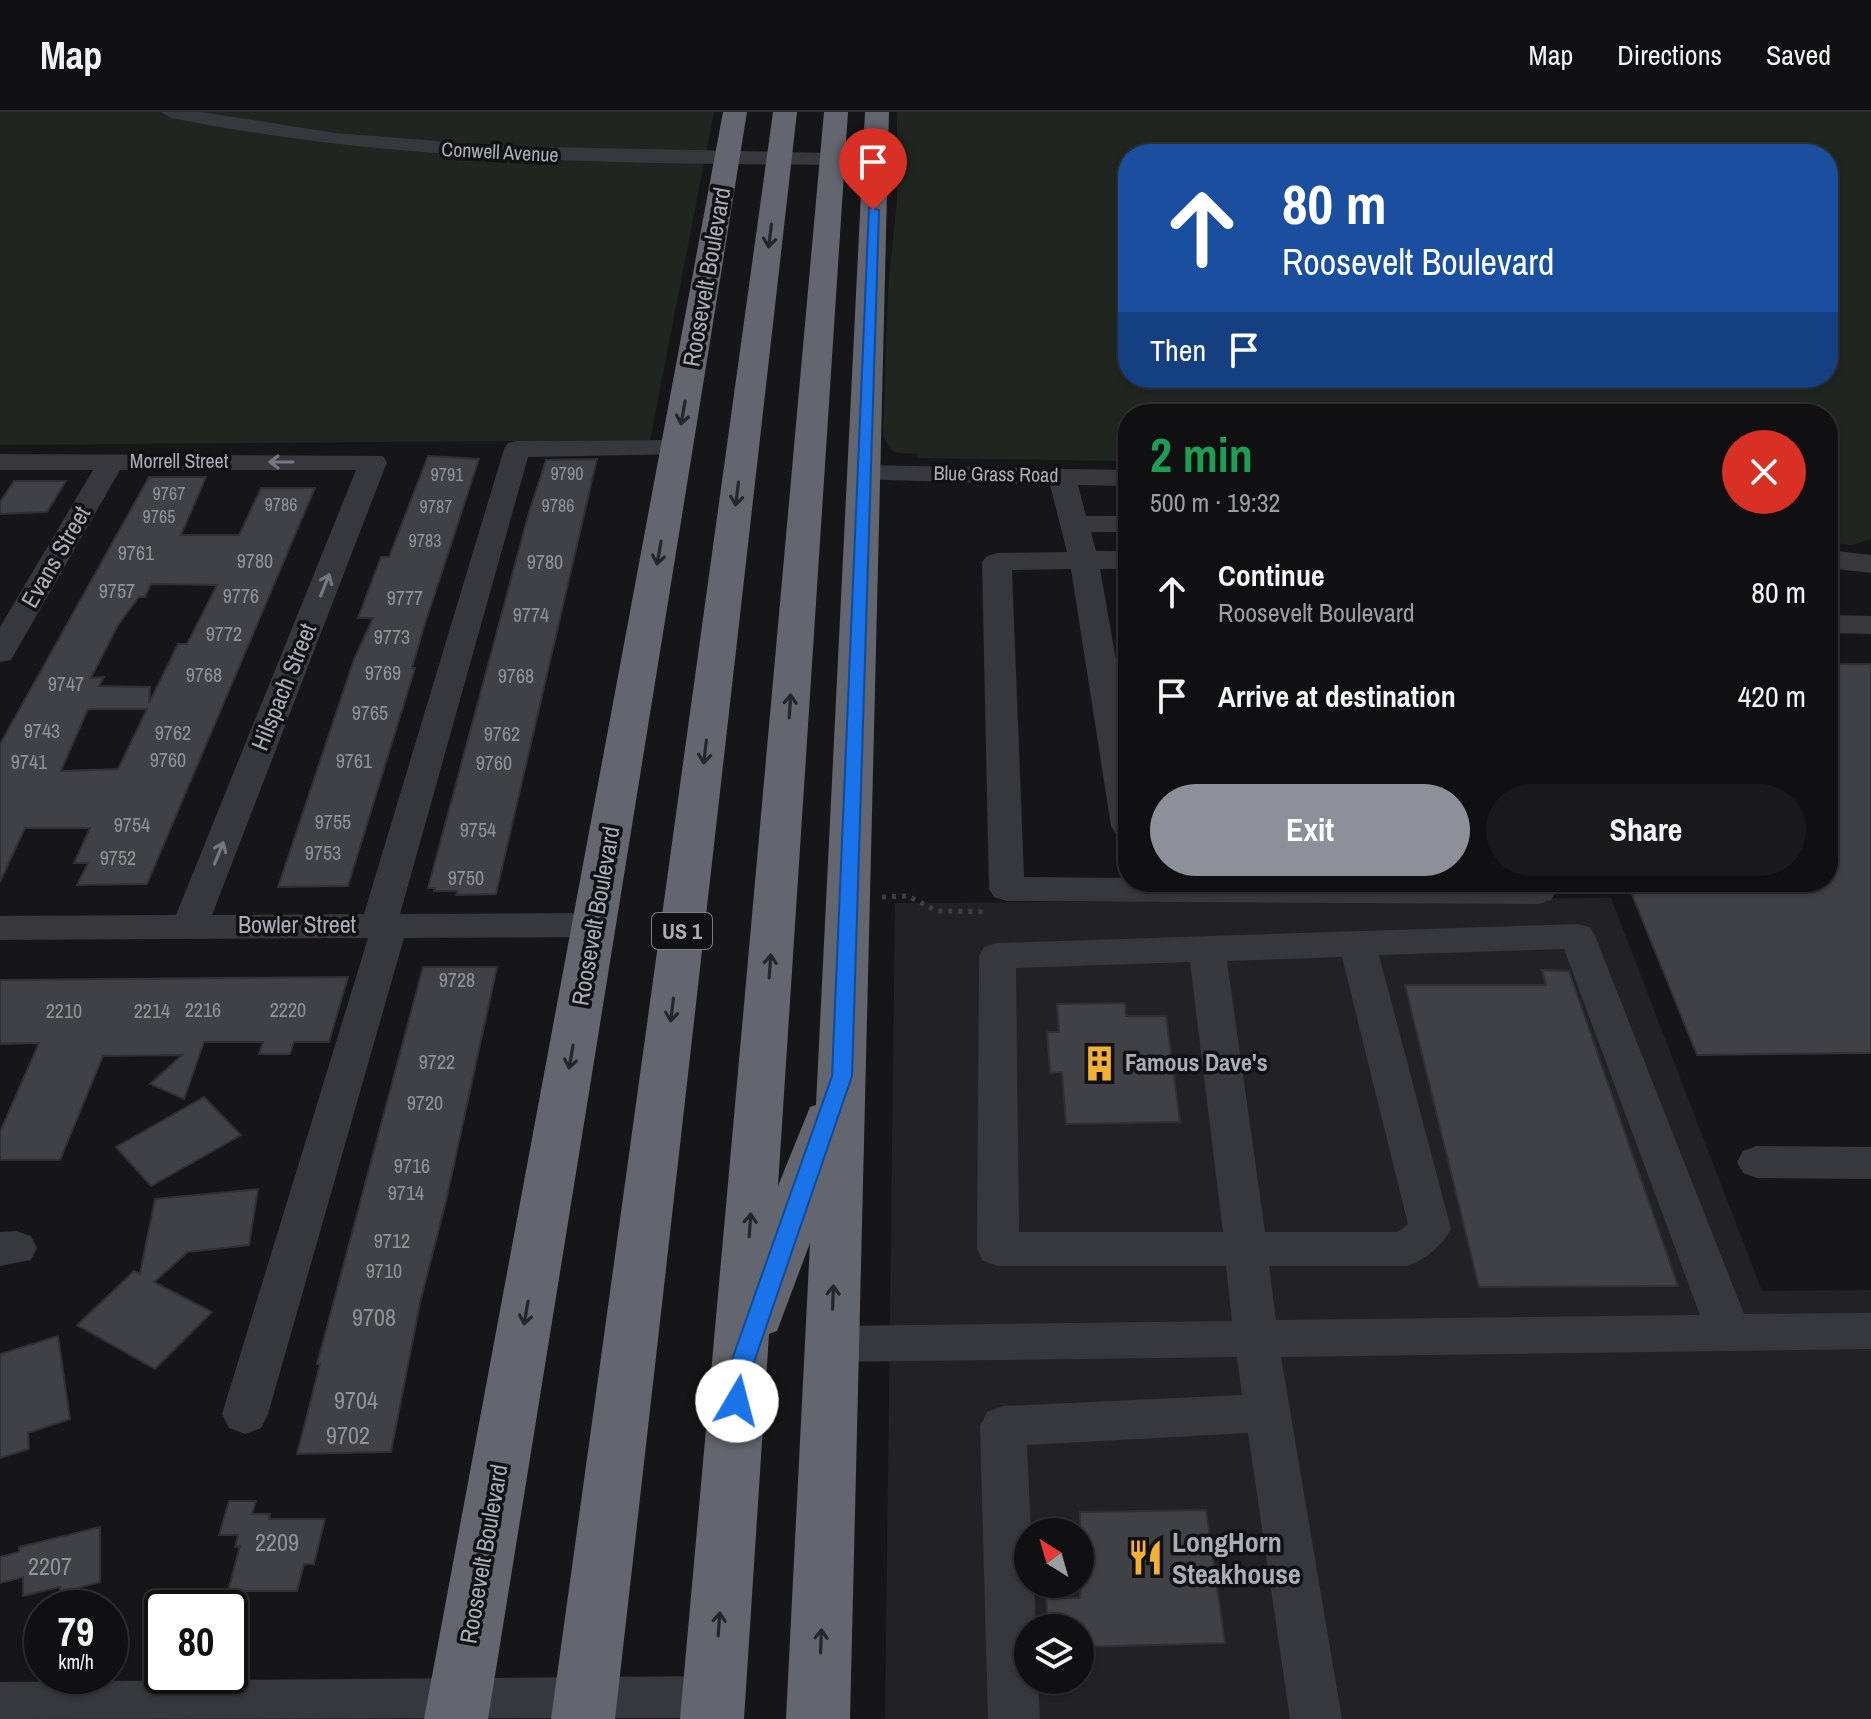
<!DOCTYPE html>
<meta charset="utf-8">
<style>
:root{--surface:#101012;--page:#19191b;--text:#f1f3f6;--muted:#9c9d9f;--line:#303032;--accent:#8c9099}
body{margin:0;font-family:"Archivo Narrow",sans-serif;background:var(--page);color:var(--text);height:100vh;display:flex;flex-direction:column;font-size:30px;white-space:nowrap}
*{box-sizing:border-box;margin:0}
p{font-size:26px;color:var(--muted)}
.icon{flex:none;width:44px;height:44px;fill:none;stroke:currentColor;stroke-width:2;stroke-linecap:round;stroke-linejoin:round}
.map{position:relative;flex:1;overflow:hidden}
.details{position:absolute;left:1118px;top:292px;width:720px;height:488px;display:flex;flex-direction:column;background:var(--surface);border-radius:32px;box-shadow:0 2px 6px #0004,0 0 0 2px var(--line)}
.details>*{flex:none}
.banner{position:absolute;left:1118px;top:32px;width:720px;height:244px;border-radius:32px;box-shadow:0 2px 6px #0004,0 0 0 2px var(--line);background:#1a4fa0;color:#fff;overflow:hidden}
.needle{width:52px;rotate:323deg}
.buttons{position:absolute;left:1014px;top:1406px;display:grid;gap:16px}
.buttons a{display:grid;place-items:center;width:80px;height:80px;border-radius:50%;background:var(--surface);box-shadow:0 2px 6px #0004,0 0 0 2px var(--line);font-size:40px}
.speed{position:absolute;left:24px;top:1478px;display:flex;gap:16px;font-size:40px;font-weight:700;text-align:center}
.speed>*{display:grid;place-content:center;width:104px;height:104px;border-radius:50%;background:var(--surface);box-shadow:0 2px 6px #0004,0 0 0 2px var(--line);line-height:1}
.speed small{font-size:20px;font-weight:400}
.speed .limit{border:4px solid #111;border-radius:12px;background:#fff;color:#111}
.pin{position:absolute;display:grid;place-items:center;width:68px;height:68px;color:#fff;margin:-82px -34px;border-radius:50% 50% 50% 0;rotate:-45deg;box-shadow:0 0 8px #0007}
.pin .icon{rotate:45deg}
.me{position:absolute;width:88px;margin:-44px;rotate:8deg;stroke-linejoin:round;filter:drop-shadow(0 0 6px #0008)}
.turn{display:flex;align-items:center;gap:28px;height:168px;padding:0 32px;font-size:36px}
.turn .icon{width:104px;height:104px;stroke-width:2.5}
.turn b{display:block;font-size:56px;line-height:68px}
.then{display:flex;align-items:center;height:76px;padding:0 32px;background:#0003;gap:16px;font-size:30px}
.round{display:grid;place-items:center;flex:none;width:84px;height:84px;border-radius:42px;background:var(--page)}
.head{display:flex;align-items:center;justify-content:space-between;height:136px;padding:0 32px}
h1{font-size:48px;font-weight:800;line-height:60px;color:#1e9e55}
.cta{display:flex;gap:16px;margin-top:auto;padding:16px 32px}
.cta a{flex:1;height:92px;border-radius:48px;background:var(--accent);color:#fff;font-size:32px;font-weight:800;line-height:92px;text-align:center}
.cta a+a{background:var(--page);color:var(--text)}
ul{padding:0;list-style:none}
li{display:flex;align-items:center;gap:24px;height:104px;padding:0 32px}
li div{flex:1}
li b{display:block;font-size:30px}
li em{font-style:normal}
header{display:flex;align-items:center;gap:48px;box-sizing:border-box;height:112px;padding:0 40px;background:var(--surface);border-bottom:2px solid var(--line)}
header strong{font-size:38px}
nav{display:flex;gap:44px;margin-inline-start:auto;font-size:28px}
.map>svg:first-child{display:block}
.built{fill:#222225;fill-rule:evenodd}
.green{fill:#1e261f;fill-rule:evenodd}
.building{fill:#404145;stroke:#303034;stroke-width:2;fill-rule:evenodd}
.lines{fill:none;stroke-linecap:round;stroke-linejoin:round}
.path{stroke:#3d3f44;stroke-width:5;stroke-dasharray:4 6;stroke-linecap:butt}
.minor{fill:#37383d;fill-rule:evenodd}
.highway{fill:#63666e;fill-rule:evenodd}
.oneway{stroke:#26262a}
.oneway2{stroke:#757881}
.route{fill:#1a73e8;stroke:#114b97;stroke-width:2}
.labels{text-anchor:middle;stroke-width:7;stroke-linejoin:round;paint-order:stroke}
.far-number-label{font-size:18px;fill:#8e929b}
.far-street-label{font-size:20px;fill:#a8adb8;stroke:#111113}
.number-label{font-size:20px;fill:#8e929b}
.shield{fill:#111113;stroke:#7b7e86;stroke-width:2}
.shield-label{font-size:22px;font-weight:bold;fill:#a8adb8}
.street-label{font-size:24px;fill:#a8adb8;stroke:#111113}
.poi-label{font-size:24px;font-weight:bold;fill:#a8adb8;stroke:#111113;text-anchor:start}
.near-number-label{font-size:24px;fill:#8e929b}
.near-poi-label{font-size:28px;font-weight:bold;fill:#a8adb8;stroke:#111113;text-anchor:start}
</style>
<header>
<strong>Map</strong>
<nav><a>Map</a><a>Directions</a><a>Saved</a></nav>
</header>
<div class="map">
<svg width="1871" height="1607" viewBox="0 0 1871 1607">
<rect width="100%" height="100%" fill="#161618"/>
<path class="built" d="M 1611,786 L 1762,1179 L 1871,1178 L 1871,1607 L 885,1607 L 895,791 ZM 1028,1420 L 1080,1420 L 1080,1472 L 1028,1472 ZM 1028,1516 L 1080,1516 L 1080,1568 L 1028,1568 Z"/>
<g class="green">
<path d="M 0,0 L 714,0 L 650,328 L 0,333 Z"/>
<path d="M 897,0 L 1871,0 L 1871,427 L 1851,433 L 1828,430 L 1828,302 L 1128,302 L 1128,349 L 918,346 L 917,342 C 898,340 892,346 883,323 L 888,177 L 897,88 ZM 1128,42 L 1828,42 L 1828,266 L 1128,266 Z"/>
</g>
<g class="building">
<path d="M 428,344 L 479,347 L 423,518 L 412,556 L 415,556 L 348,774 L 278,775 L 354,547 L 373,506 L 358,506 L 381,445 L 389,445 Z"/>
<path d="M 597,347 L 496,782 L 456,783 L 457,779 L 434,779 L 435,776 L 428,776 L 529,400 L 546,348 Z"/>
<path d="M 149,365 L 206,365 L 181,423 L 239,423 L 261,376 L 315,376 L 147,772 L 77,773 L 88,751 L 74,751 L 90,716 L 25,716 L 0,770 L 0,632 ZM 151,472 L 217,473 L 187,532 L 178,532 L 149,591 L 150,575 L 99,574 L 104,565 L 91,566 L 118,513 L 139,485 L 145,485 ZM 88,597 L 147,597 L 118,657 L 61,659 Z"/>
<path d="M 14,369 L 66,369 L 47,400 L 0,402 L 0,390 Z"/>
<path d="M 1828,552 L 1871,552 L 1871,941 L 1697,943 L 1627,770 L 1828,770 Z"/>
<path d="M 423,855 L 497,855 L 446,1089 L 420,1191 L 391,1340 L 297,1342 L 320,1252 L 317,1252 Z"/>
<path d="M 1542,858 L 1569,859 L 1678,1174 L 1479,1175 L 1405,873 L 1546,873 Z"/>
<path d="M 348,865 L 329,930 L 294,930 L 290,942 L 259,942 L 263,930 L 204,930 L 184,987 L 150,972 L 182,943 L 103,944 L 60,1048 L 0,1048 L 0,1020 L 39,931 L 0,932 L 0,868 Z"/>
<path d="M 1125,891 L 1126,904 L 1166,904 L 1180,1010 L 1066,1012 L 1062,960 L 1050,961 L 1047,920 L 1059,920 L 1057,892 Z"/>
<path d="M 204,985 L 241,1023 L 151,1074 L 116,1035 Z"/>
<path d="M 258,1077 L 249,1133 L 188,1140 L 154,1170 L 212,1200 L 155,1257 L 77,1213 L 134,1159 L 140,1162 L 155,1087 Z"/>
<path d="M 58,1224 L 70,1307 L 28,1321 L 29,1337 L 0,1346 L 0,1242 Z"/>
<path d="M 229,1389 L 256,1389 L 252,1402 L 270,1402 L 269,1407 L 325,1407 L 314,1452 L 304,1452 L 297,1479 L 228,1479 L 240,1434 L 235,1435 L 238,1423 L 219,1423 Z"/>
<path d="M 1206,1398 L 1225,1531 L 1080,1535 L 1080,1516 L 1048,1516 L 1046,1486 L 1080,1486 L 1080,1400 Z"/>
<path d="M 100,1415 L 100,1470 L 60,1481 L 60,1475 L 23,1484 L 23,1465 L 0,1471 L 0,1445 L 19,1440 L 19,1435 Z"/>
</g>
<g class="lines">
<path class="path" d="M 882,785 L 908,784 L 937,799 L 988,800"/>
<g class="minor">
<path d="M 161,0 L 202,0 L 335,21 L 500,34 L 832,41 L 843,47 L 832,53 C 606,51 394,50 171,6 Z"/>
<path d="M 677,328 L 686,330 L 690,336 L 686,342 L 528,345 L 400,802 L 594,801 L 607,804 L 612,813 L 607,822 L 594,825 L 404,826 L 268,1302 L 261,1316 L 245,1322 L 229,1316 L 222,1302 L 368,826 L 0,828 L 0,804 L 176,803 L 356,358 L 120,358 L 15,541 L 11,548 L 0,550 L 0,515 L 93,358 L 0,358 L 0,342 L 383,344 L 387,350 L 212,803 L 364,802 L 504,337 L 508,331 L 517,329 Z"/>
<path d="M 864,353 L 1128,358 L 1128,374 L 1078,373 L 1086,404 L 1128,404 L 1128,420 L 1091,420 L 1096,439 L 1128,439 L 1128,457 L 1100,457 L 1128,616 L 1128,725 L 1116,722 L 1111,714 L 1071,457 L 1012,458 L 1024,765 L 1128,766 L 1128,770 L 1553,770 L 1556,780 L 1551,788 L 1538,792 L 1007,789 L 994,785 L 989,777 L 982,450 L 987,444 L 997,441 L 1067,440 L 1050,373 L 854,367 L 850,361 L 854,355 Z"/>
<path d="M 1828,438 L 1871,443 L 1871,461 L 1828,456 Z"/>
<path d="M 1828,503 L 1871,504 L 1871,522 L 1828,521 Z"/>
<path d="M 1577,812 L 1590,815 L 1595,824 L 1744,1202 L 1871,1201 L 1871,1237 L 1281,1245 L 1342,1607 L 1290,1607 L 1248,1321 L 1027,1333 L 1031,1420 L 1028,1420 L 1028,1472 L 1034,1472 L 1036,1516 L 1028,1516 L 1028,1568 L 1038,1568 L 1040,1607 L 988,1607 L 980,1314 L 987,1300 L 1003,1294 L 1242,1283 L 1237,1245 L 831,1250 L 815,1245 L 809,1232 L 815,1219 L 831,1214 L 1232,1209 L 1226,1154 L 998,1154 L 983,1149 L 977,1137 L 979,844 L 984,835 L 997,831 ZM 1564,837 L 1700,1203 L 1276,1208 L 1269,1154 L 1407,1154 C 1426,1147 1441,1135 1451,1117 L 1379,843 ZM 1342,845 L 1408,1112 L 1398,1120 L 1265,1120 L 1227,849 ZM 1190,850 L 1223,1120 L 1019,1120 L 1016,856 Z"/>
<path d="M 1757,1034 L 1871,1035 L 1871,1067 L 1757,1066 L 1743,1061 L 1737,1050 L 1743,1039 Z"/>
<path d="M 16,1119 L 31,1124 L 37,1136 L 31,1148 L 0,1154 L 0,1120 Z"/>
<path d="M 713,1564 L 731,1572 L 739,1589 L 731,1606 L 0,1607 L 0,1570 Z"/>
</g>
<g class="highway">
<path d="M 723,0 L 747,0 L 488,1607 L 424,1607 Z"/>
<path d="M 773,0 L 797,0 L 615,1607 L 551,1607 Z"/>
<path d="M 824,0 L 848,0 L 778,1074 L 810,995 L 816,993 L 865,0 L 889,0 L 850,1607 L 786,1607 L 810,1131 L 777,1219 L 769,1222 L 744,1607 L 680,1607 Z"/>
</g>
</g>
<defs><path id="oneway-shaft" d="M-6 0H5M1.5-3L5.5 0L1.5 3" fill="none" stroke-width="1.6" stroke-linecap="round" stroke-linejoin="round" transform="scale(2)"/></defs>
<g class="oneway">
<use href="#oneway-shaft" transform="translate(770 124) rotate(97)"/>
<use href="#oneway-shaft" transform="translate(683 301) rotate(100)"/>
<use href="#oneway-shaft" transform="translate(737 382) rotate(97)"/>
<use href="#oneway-shaft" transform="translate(659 441) rotate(100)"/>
<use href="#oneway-shaft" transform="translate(790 594) rotate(-86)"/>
<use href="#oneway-shaft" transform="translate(705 640) rotate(97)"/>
<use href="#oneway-shaft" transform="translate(770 854) rotate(-86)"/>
<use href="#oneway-shaft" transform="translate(672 898) rotate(97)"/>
<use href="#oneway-shaft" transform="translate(571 945) rotate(100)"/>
<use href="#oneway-shaft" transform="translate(750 1113) rotate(-86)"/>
<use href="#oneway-shaft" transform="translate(833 1185) rotate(-88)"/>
<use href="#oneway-shaft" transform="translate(526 1201) rotate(100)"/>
<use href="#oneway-shaft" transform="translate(719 1512) rotate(-86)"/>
<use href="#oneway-shaft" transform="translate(821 1529) rotate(-88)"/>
</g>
<g class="oneway2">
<use href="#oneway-shaft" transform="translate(281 350) rotate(-180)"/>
<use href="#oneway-shaft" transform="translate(325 473) rotate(-68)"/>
<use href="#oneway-shaft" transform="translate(219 741) rotate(-68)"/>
</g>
<path class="route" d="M 869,95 L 879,98 L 852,964 L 751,1259 L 745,1296 L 737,1299 L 729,1296 L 725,1289 L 728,1259 L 832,964 Z"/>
<defs>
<symbol id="building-bare" viewBox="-9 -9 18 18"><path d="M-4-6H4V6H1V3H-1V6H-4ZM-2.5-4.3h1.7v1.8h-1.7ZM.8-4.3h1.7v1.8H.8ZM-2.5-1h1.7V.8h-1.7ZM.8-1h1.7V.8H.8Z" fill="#f2b134" stroke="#111113" stroke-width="2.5" paint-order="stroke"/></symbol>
<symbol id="restaurant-bare" viewBox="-9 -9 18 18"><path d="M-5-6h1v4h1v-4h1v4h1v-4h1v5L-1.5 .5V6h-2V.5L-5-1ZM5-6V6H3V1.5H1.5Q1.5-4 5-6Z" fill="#f2b134" stroke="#111113" stroke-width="2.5" paint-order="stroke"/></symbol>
</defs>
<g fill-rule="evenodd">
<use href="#building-bare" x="1074" y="926" width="51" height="51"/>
<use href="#restaurant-bare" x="1120" y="1420" width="51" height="51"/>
</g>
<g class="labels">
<g class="far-number-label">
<text x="567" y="368">9790</text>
<text x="447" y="369">9791</text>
<text x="169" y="388">9767</text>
<text x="281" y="399">9786</text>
<text x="558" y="400">9786</text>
<text x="436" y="401">9787</text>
<text x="159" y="411">9765</text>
<text x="425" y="435">9783</text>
</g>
<g class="far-street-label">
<text transform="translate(500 40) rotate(3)" y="7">Conwell Avenue</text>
<text x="179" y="356">Morrell Street</text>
<text transform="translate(996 362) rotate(1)" y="7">Blue Grass Road</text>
</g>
<g class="number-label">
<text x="136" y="448">9761</text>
<text x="255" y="456">9780</text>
<text x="545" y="457">9780</text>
<text x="117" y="486">9757</text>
<text x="241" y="491">9776</text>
<text x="405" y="493">9777</text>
<text x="531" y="510">9774</text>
<text x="224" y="529">9772</text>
<text x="392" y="532">9773</text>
<text x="383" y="568">9769</text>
<text x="204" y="570">9768</text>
<text x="516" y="571">9768</text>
<text x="66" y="579">9747</text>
<text x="370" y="608">9765</text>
<text x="42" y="626">9743</text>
<text x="173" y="628">9762</text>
<text x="502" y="629">9762</text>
<text x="168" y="655">9760</text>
<text x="354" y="656">9761</text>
<text x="29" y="657">9741</text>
<text x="494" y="658">9760</text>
<text x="333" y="717">9755</text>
<text x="132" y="720">9754</text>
<text x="478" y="725">9754</text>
<text x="323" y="748">9753</text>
<text x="118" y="753">9752</text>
<text x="466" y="773">9750</text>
<text x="457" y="875">9728</text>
<text x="203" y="905">2216</text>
<text x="288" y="905">2220</text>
<text x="64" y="906">2210</text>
<text x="152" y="906">2214</text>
<text x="437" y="957">9722</text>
<text x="425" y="998">9720</text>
<text x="412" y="1061">9716</text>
<text x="406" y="1088">9714</text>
<text x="392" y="1136">9712</text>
<text x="384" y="1166">9710</text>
</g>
<rect class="shield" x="652" y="801" width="60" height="36" rx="6"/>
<g class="shield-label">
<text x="682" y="827">US 1</text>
</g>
<g class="street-label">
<text transform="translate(707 165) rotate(-80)" y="8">Roosevelt Boulevard</text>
<text transform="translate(56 445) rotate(-60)" y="8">Evans Street</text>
<text transform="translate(284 575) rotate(-68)" y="8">Hilspach Street</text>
<text transform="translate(596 804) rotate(-80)" y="8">Roosevelt Boulevard</text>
<text x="297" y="821">Bowler Street</text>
<text transform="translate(484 1442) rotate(-80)" y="8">Roosevelt Boulevard</text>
</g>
<g class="poi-label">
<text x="1125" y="959">Famous Dave's</text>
</g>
<g class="near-number-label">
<text x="374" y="1214">9708</text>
<text x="356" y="1297">9704</text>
<text x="348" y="1332">9702</text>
<text x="277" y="1439">2209</text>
<text x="50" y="1463">2207</text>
</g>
<g class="near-poi-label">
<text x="1172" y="1440">LongHorn<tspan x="1172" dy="32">Steakhouse</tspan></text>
</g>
</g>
</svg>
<div class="buttons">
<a><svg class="needle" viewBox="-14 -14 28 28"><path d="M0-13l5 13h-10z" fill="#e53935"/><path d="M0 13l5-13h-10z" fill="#9c9d9f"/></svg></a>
<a><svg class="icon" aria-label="layers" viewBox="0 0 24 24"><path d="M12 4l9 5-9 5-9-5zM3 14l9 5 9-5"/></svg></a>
</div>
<div class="speed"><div>79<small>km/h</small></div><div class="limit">80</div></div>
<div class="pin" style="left:873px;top:98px;background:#d93025"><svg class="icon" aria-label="arrive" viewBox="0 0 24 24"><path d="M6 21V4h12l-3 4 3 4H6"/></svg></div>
<svg class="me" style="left:737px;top:1289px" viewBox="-20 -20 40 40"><circle r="19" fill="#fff"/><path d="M0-13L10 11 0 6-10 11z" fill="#1a73e8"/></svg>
<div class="banner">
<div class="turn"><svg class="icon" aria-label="ahead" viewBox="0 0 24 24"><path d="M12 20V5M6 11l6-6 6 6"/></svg><div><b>80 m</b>Roosevelt Boulevard</div></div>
<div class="then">Then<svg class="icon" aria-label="arrive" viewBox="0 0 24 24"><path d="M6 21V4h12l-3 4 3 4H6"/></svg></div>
</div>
<section class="details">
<div class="head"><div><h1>2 min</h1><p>500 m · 19:32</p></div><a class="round" style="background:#d93025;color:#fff"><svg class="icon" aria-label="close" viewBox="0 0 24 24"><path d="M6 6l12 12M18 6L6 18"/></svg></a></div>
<ul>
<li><svg class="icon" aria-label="ahead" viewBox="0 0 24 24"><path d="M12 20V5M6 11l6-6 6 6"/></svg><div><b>Continue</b><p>Roosevelt Boulevard</p></div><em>80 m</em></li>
<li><svg class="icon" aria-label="arrive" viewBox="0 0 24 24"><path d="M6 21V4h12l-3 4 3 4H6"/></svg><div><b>Arrive at destination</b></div><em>420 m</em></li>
</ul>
<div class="cta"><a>Exit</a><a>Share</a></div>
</section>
</div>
